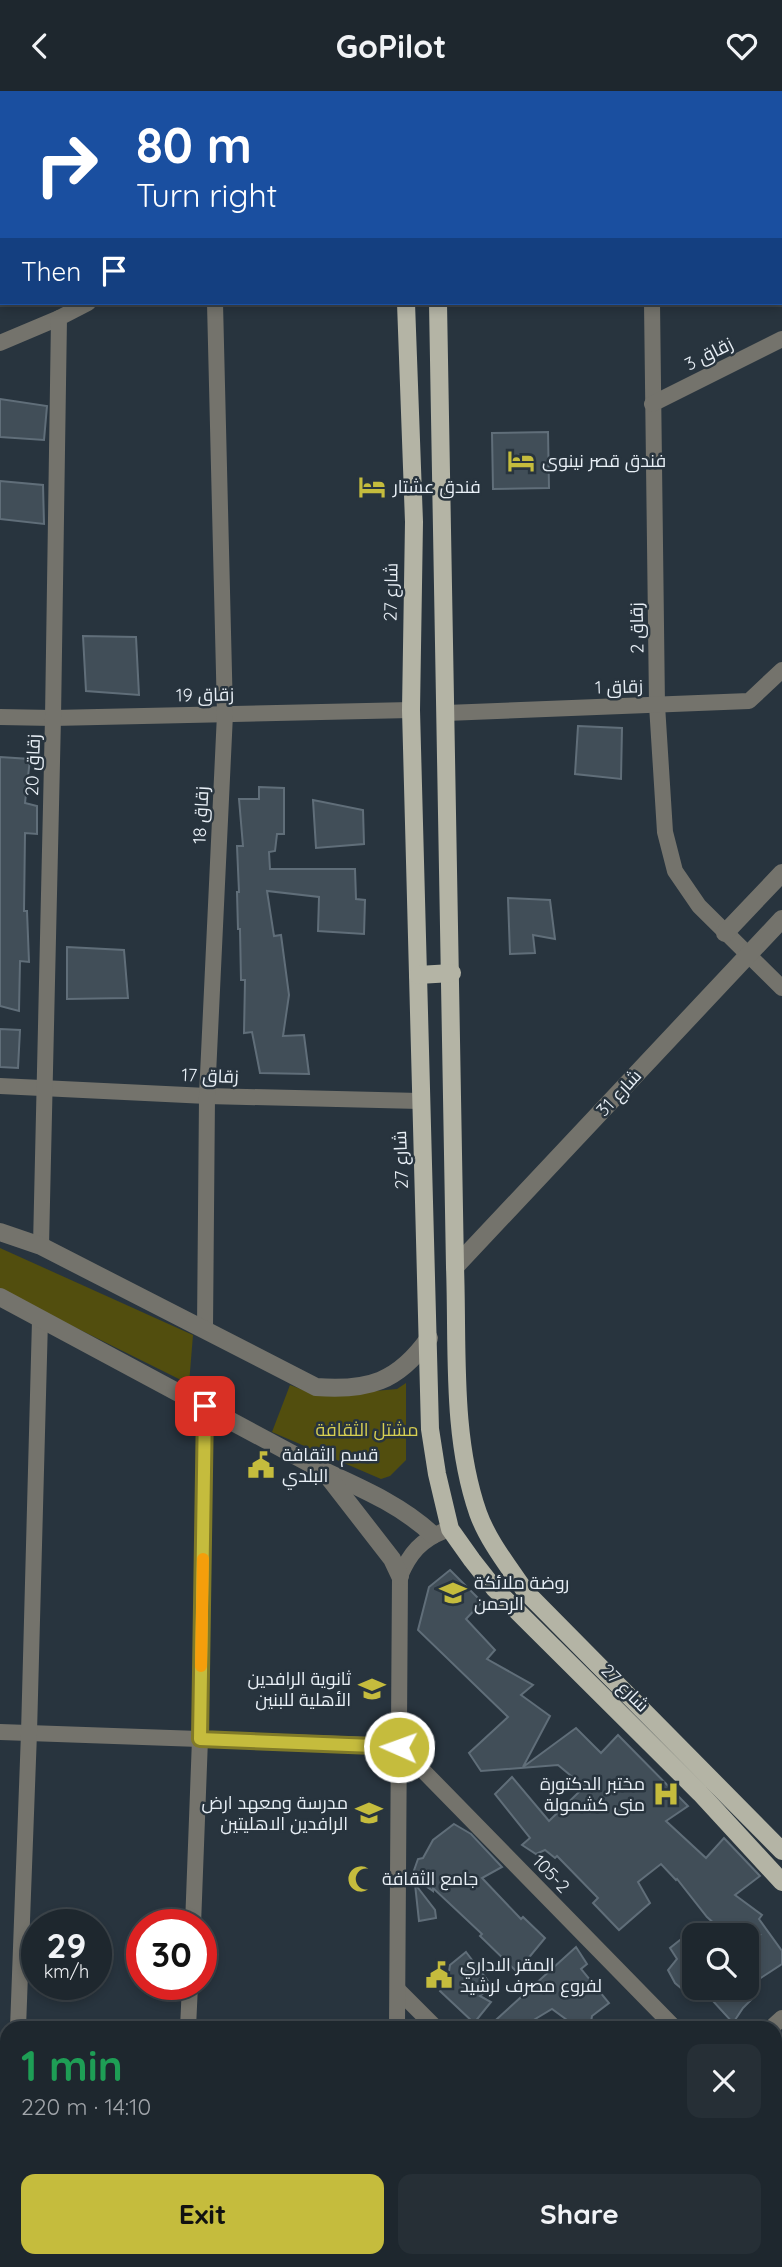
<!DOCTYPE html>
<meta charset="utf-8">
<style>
:root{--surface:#1e272e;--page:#262f36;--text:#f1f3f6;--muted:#a1a5aa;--line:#3c444a;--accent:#c5bc3d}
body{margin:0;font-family:Quicksand,Cairo,sans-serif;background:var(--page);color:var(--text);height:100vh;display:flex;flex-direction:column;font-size:26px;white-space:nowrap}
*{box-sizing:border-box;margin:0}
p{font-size:23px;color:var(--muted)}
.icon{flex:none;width:38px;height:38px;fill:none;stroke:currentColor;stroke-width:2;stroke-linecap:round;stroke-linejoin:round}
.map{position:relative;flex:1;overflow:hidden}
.side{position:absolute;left:0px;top:1930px;width:782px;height:247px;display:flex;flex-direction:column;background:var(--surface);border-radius:21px 21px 0 0;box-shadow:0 4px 10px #0003,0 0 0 2px var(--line)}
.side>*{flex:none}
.hud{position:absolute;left:0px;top:0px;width:782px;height:214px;box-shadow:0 4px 10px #0003,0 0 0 2px var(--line);background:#1a4fa0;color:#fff;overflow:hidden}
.tools{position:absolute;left:682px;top:1832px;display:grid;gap:14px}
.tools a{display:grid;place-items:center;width:77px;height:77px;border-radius:14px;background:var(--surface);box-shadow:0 4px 10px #0003,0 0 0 2px var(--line);font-size:35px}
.speed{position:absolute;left:21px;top:1818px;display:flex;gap:14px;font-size:35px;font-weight:700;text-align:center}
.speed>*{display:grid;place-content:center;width:91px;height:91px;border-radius:50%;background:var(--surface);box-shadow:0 4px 10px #0003,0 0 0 2px var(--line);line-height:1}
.speed small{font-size:18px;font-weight:400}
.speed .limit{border:10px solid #d22;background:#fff;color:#111}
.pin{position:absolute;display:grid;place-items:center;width:60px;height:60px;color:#fff;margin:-30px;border-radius:14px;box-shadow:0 4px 10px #0006}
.me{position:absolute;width:77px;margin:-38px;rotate:272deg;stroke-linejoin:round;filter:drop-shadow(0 0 5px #0008)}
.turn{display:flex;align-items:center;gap:24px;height:147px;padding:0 21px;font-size:32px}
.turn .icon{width:91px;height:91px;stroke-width:2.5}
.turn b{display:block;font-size:49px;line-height:60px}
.then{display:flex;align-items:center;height:66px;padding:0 21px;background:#0003;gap:14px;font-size:26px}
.round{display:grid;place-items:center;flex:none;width:74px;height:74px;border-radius:14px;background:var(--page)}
.overview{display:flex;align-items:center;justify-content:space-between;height:119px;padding:0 21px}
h1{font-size:42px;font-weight:800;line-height:52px;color:#1e9e55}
.button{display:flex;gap:14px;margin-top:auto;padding:14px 21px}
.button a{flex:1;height:80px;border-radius:14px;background:var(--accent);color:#111;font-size:28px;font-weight:800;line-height:80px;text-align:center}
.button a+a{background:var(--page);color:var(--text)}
header{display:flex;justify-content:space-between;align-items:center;height:91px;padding:0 21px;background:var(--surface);font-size:32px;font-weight:800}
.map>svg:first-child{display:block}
.green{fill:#524e0e}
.building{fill:#414e58;stroke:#606e79;stroke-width:2}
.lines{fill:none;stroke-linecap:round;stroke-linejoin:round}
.minor{stroke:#74736c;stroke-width:16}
.tertiary{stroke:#74736c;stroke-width:18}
.secondary{stroke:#98988d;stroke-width:18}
.primary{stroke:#b4b4a5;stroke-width:18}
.trunk{stroke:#c1c0b0;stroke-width:19}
.route-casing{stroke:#807a28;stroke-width:18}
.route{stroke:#c5bc3d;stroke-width:12}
.slow{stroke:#f59e0b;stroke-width:12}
.labels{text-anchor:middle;stroke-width:5;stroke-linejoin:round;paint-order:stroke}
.street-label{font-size:18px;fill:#e8eff6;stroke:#28343e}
.poi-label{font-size:18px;fill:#e8eff6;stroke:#28343e;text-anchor:start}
.park-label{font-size:18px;fill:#d7cf52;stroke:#28343e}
</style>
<header><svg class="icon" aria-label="back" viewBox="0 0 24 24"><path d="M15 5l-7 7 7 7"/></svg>GoPilot<svg class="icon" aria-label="heart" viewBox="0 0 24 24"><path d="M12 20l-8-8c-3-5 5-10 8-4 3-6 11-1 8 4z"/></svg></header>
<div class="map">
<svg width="782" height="2176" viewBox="0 0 782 2176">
<rect width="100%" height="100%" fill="#28343e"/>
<g class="green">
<path d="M 0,1157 L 193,1244 L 189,1293 L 0,1199 Z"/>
<path d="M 406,1292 L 406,1369 L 390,1385 L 381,1388 L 272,1341 L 290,1294 L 319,1305 L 397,1298 Z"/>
</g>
<g class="building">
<path d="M 0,308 L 47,315 L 44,349 L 0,346 Z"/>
<path d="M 548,341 L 549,397 L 493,398 L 492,342 Z"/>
<path d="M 0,390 L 43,394 L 44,433 L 0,428 Z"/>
<path d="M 83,545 L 136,546 L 139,604 L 86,600 Z"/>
<path d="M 578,635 L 622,637 L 621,688 L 575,683 Z"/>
<path d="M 0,666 L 30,668 L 25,712 L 37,715 L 37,743 L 25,742 L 24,820 L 27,820 L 29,871 L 20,870 L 19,920 L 0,915 Z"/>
<path d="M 259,696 L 284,697 L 284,743 L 277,743 L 275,760 L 269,761 L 270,778 L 355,778 L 356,808 L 365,809 L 364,843 L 318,840 L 319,806 L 267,800 L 274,845 L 281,844 L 289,904 L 283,945 L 304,944 L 309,983 L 260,982 L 252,941 L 244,942 L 245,889 L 241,889 L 240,838 L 238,838 L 237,801 L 239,801 L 237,755 L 243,755 L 239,708 L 259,708 Z"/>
<path d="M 313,709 L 363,719 L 364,753 L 316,757 Z"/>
<path d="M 508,807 L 550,809 L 555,848 L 533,844 L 535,862 L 510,863 Z"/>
<path d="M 67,856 L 124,859 L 128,907 L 67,908 Z"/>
<path d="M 0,938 L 20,939 L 18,977 L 0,976 Z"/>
<path d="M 450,1479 L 482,1511 L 466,1528 L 495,1559 L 487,1568 L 533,1594 L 521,1604 L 550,1625 L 523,1676 L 576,1637 L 601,1662 L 618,1644 L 688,1715 L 666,1730 L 706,1767 L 724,1747 L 760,1785 L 735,1804 L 762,1824 L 759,1828 L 782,1860 L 782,1873 L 747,1896 L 747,1863 L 760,1844 L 727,1844 L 707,1826 L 677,1788 L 676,1789 L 661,1773 L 638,1791 L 650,1812 L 619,1839 L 593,1812 L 598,1807 L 557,1765 L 555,1767 L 545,1759 L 536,1763 L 522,1754 L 530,1747 L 495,1703 L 512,1686 L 549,1730 L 579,1701 L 572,1694 L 576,1689 L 558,1674 L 481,1680 L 469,1662 L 508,1626 L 418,1539 L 429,1496 Z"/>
<path d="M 454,1733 L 471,1743 L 502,1776 L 482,1787 L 521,1828 L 523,1826 L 545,1847 L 517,1881 L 480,1845 L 482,1843 L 433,1797 L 433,1800 L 412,1785 L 418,1768 L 423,1767 L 433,1749 Z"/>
<path d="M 415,1793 L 435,1819 L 436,1827 L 419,1830 Z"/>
<path d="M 680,1849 L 695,1860 L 695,1898 L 682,1898 L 675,1892 L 668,1879 L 677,1868 L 670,1857 Z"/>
<path d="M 576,1856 L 587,1873 L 581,1878 L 609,1912 L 592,1925 L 590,1937 L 578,1937 L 552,1918 L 532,1930 L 537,1937 L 487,1937 Z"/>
<path d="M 466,1861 L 492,1895 L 480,1905 L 491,1911 L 474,1932 L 440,1900 L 448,1887 L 450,1874 Z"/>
<path d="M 701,1897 L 750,1897 L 756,1904 L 743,1917 L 733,1932 Z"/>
</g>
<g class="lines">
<g class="minor">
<path d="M 430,2 L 434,0"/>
<path d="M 780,25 L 782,24"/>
<path d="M 652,212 L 657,614 L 665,741 L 675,780 L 699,815 L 782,897"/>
<path d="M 0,252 L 59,227"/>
<path d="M 652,313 L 782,248"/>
<path d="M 446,622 L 749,610 L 782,579"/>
<path d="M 0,626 L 53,627 L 411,619"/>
<path d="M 0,995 L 207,1005 L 420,1010"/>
<path d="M 41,1155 L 53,627 L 59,227 L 88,212"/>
<path d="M 205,1238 L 207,1005 L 225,623 L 215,212"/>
<path d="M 0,1641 L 399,1655 L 675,1937"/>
<path d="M 193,1834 L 200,1648 L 205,1315"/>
<path d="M 399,1900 L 436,1937"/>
<path d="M 18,1937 L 29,1642 L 40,1229"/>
<path d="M 188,1937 L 190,1894"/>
<path d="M 397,1937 L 400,1485 C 410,1462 421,1449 444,1440"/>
<path d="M 771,1937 L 782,1927"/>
<path d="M 775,2038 L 782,2044"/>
<path d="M 0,2064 L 7,2064"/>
<path d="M 426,2170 L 432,2176"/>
<path d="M 667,2170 L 673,2176"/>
<path d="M 9,2176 L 9,2170"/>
<path d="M 182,2176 L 182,2170"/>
<path d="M 390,2176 L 391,2170"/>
<path d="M 534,2176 L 539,2170"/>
</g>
<g class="tertiary">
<path d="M 725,842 L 782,782"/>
<path d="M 0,1141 L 41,1155 L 316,1296 C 368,1300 398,1291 429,1247"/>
<path d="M 455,1176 L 782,828"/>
<path d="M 0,1206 L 324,1380 C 361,1397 403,1415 433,1444"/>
<path d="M 326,1383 L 392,1468 L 400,1485"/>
</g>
<g class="secondary">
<path d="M 140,2 L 143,0"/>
<path d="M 0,74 L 2,73"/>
</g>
<g class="primary">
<path d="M 384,0 L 384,2"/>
<path d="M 418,2 L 419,0"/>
<path d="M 406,212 L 414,431 L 411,619 L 430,1338 L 437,1383 L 450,1438 L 472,1469 L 494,1497 L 700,1702 L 782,1791"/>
<path d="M 438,212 L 455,1176 C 458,1257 451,1344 478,1422 C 488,1450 509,1476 525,1500 L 782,1760"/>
<path d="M 418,884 L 452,882"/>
</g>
<g class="trunk">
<path d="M 0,1 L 2,0"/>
<path d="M 81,2 L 85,0"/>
<path d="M 0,43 L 2,42"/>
</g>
</g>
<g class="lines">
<defs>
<path id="route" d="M 205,1315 L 200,1648 L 399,1656"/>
</defs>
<use href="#route" class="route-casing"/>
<use href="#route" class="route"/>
<path class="slow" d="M 201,1575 L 203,1468"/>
</g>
<defs>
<symbol id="hotel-bare" viewBox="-9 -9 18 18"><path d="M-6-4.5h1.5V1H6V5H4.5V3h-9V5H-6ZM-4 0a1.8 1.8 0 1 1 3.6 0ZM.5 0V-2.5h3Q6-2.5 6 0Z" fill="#c5bc3d" stroke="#28343e" stroke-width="2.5" paint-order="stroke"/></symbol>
<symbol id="civic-bare" viewBox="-9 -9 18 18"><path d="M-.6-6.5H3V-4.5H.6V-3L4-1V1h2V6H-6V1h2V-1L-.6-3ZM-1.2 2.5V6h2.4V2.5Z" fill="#c5bc3d" stroke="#28343e" stroke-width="2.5" paint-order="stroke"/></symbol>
<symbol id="school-bare" viewBox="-9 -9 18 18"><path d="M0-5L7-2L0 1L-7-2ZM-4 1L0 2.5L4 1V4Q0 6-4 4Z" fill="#c5bc3d" stroke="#28343e" stroke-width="2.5" paint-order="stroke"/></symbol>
<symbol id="hospital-bare" viewBox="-9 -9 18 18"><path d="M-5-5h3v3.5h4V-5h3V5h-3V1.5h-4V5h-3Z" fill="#c5bc3d" stroke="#28343e" stroke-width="2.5" paint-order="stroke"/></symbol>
<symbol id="mosque-bare" viewBox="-9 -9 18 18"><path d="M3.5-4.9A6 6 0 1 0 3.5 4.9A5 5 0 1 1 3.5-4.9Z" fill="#c5bc3d" stroke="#28343e" stroke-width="2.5" paint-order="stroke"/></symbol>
</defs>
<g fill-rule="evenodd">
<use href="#hotel-bare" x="502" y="351" width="38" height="38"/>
<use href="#hotel-bare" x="353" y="377" width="38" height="38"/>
<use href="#civic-bare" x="242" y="1355" width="38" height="38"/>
<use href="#school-bare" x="434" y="1483" width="38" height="38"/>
<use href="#school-bare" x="353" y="1579" width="38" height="38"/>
<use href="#hospital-bare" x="647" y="1684" width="38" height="38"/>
<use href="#school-bare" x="350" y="1703" width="38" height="38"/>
<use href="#mosque-bare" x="342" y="1769" width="38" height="38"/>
<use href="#civic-bare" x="420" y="1865" width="38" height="38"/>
</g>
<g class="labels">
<g class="street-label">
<text transform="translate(709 263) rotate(-27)" y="6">زقاق 3</text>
<text transform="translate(391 501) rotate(-89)" y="6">شارع 27</text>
<text transform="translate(637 537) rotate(-91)" y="6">زقاق 2</text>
<text transform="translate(619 596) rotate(-2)" y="6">زقاق 1</text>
<text transform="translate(205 604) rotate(-1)" y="6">زقاق 19</text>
<text transform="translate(33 674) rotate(-88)" y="6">زقاق 20</text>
<text transform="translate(201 724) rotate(-87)" y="6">زقاق 18</text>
<text transform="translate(210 985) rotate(2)" y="6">زقاق 17</text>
<text transform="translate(619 1002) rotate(-47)" y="6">شارع 31</text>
<text transform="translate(401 1069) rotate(-92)" y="6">شارع 27</text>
<text transform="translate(625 1597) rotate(45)" y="6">شارع 27</text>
<text transform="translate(551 1783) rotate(46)" y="6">105-2</text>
</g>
<g class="poi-label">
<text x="542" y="376">فندق قصر نينوى</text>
<text x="393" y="402">فندق عشتار</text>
<text x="282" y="1370">قسم الثقافة<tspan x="282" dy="21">البلدي</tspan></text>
<text x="474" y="1498">روضة ملائكة<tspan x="474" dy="21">الرحمن</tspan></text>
<text x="351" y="1594" text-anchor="end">ثانوية الرافدين<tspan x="351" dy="21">الأهلية للبنين</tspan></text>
<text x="645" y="1699" text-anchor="end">مختبر الدكتورة<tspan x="645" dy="21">منى كشمولة</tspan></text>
<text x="348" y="1718" text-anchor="end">مدرسة ومعهد ارض<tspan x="348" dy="21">الرافدين الاهليتين</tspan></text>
<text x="382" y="1794">جامع الثقافة</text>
<text x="460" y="1880">المقر الاداري<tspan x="460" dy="21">لفروع مصرف لرشيد</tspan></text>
</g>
<g class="park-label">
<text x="367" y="1345">مشتل الثقافة</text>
</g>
</g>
</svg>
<div class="tools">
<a><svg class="icon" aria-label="search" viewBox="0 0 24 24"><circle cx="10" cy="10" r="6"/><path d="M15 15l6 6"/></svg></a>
</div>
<div class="speed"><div>29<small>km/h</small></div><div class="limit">30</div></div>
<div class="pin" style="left:205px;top:1315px;background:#d93025"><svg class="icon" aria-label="arrive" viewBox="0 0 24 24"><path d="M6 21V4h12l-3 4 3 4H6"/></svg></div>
<svg class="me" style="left:399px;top:1656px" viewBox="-20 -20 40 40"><circle r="17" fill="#c5bc3d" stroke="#fff" stroke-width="3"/><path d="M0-11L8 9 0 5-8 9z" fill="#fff"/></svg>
<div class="hud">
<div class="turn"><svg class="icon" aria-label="right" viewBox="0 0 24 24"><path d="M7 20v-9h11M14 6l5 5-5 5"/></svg><div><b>80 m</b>Turn right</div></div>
<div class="then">Then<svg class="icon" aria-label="arrive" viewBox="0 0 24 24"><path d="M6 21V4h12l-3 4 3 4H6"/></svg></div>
</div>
<section class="side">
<div class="overview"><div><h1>1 min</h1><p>220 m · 14:10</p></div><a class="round"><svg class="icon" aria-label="close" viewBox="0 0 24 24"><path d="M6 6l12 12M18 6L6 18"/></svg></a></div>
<div class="button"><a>Exit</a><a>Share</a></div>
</section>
</div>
